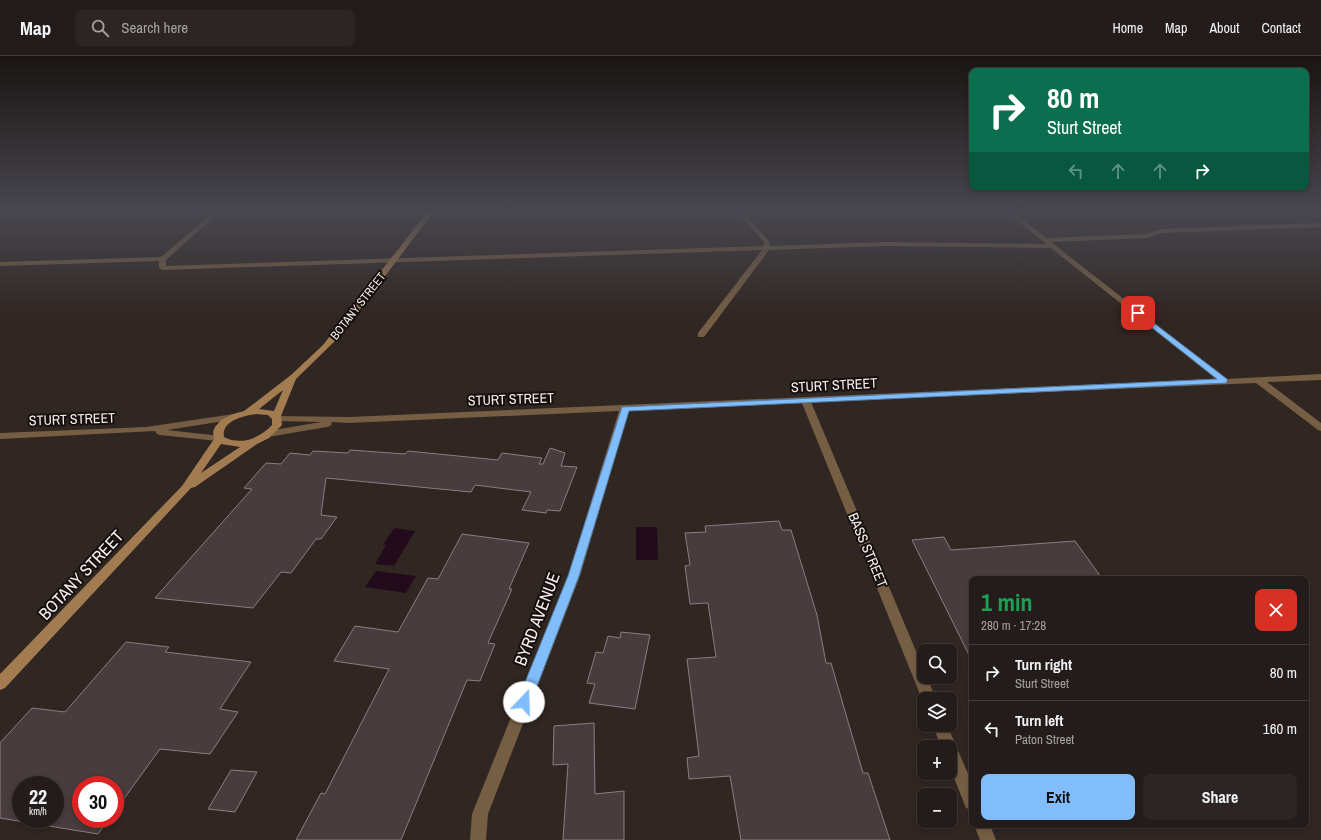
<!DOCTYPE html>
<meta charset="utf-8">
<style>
:root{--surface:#241c1a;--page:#2c2523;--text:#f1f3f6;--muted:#a3a1a2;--line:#413a39;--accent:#81bdfa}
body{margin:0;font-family:"Archivo Narrow",sans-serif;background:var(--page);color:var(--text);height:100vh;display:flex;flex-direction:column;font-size:15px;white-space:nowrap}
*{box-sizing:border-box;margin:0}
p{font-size:13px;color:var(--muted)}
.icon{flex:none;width:22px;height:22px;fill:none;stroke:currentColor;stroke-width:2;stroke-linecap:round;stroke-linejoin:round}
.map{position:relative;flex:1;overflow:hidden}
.sheet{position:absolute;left:969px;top:520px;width:340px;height:252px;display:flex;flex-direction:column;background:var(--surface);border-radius:8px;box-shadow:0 2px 6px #0003,0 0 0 1px var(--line)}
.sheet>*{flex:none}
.banner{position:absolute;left:969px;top:12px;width:340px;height:122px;border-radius:8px;box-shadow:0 2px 6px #0003,0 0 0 1px var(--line);background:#0b6e4f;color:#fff;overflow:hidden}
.controls{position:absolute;left:917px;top:588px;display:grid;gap:8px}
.controls a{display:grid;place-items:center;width:40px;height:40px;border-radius:8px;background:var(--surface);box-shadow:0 2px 6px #0003,0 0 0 1px var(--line);font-size:20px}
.speed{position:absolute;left:12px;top:720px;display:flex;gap:8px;font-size:20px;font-weight:700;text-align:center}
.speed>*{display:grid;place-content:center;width:52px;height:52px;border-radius:50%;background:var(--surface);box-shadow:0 2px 6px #0003,0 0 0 1px var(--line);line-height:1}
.speed small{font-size:10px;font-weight:400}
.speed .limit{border:6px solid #d22;background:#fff;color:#111}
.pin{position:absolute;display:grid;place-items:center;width:34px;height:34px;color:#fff;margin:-17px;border-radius:8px;box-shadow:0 2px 6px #0006}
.me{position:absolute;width:44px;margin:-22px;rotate:21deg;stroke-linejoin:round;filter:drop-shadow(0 0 3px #0008)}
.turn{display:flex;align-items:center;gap:14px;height:84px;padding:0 12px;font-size:18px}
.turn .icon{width:52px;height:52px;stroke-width:2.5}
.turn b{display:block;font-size:28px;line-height:34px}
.lanes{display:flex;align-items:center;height:38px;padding:0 12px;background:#0003;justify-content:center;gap:20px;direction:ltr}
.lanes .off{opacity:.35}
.round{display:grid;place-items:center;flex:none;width:42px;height:42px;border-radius:8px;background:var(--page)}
.headline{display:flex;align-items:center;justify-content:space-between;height:68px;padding:0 12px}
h1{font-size:24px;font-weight:800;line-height:30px;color:#1e9e55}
.action{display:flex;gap:8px;margin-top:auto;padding:8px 12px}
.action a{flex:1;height:46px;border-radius:8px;background:var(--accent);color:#111;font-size:16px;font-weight:800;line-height:46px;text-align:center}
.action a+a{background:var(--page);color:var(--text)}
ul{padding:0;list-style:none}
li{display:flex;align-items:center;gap:12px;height:56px;padding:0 12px;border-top:1px solid var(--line)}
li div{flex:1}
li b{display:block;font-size:15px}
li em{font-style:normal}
header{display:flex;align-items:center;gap:24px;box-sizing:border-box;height:56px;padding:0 20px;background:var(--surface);border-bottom:1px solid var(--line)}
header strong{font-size:19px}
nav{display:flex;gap:22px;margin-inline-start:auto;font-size:14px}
.search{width:280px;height:36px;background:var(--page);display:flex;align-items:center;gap:10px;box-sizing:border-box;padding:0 14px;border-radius:8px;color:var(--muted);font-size:15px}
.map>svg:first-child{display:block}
.water{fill:#230b1c}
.building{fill:#483c3e;stroke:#8c7e80;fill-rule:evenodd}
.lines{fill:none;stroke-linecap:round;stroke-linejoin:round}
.street{fill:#765e44;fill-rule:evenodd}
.secondary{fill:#a27b51;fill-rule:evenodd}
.route{fill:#81bdfa;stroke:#547ba2}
.labels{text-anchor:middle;stroke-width:4;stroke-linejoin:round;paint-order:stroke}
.far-street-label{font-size:12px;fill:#f7efed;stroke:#15100e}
.street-label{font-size:14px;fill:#f7efed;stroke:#15100e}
.near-street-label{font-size:17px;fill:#f7efed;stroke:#15100e}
</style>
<header>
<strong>Map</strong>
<div class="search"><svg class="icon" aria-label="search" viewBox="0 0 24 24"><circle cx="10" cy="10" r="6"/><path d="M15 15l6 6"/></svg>Search here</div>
<nav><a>Home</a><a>Map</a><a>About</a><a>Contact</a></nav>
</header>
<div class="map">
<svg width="1321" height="784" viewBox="0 0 1321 784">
<rect width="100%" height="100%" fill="#302622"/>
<g class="water">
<path d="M 636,471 L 657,471 L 658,504 L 636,504 Z"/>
<path d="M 394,472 L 415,475 L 394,510 L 375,508 L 386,489 L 383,489 Z"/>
<path d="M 376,515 L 416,520 L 406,537 L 365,531 Z"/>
</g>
<g class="building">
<path d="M 550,392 L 565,397 L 561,410 L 577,411 L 560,455 L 547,454 L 546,457 L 522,454 L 531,436 L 475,429 L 471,436 L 326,422 L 321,459 L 337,461 L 321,483 L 316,483 L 291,517 L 281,516 L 253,552 L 155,542 L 252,433 L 244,432 L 266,407 L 281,408 L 290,397 L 310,399 L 313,395 L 348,397 L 350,394 L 405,398 L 408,395 L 498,404 L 502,397 L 542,402 L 539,408 L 543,408 Z"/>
<path d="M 779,465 L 782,474 L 791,474 L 817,559 L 826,607 L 831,607 L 863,717 L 868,717 L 890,784 L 741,784 L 730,720 L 689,723 L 687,702 L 699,700 L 687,603 L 716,601 L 708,547 L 690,548 L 685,510 L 690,509 L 685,477 L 706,476 L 705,470 Z"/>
<path d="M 462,478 L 529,487 L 509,533 L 512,533 L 488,587 L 495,588 L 480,625 L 467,624 L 401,784 L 296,784 L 321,737 L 325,738 L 389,613 L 334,605 L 355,570 L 398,576 L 428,522 L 438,523 Z"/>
<path d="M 944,481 L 951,494 L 1075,485 L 1101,521 L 1075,523 L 972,523 L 972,605 L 912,484 Z"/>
<path d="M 621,576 L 650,579 L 635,653 L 589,647 L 595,628 L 587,627 L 596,596 L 603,597 L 608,580 L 620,582 Z"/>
<path d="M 126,586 L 169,591 L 165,596 L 251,606 L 220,653 L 238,656 L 210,698 L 160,693 L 115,755 L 115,729 L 81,729 L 81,763 L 109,763 L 98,778 L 0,762 L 0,687 L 32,652 L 65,656 ZM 21,729 L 55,729 L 55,763 L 21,763 Z"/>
<path d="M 594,667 L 595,738 L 624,735 L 624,784 L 563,784 L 568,708 L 553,709 L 554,670 Z"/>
<path d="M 231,714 L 257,716 L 235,756 L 208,753 Z"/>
</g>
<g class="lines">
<g class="street">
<path d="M 216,154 L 222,154 L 166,204 L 166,210 L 764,190 L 764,186 L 735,154 L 741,154 L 769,185 L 770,190 L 886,186 L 1046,188 L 1004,154 L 1010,154 L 1047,182 L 1146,178 L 1161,173 L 1321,167 L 1321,171 L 1162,177 L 1147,182 L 1051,186 L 1226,323 L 1321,318 L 1321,324 L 1267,326 L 1321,367 L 1321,375 L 1318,374 L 1256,327 L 811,346 L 924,614 L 924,621 L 927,621 L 936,643 L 924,643 L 924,648 L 802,347 L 629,354 L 580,520 L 488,758 L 486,784 L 470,784 L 472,758 L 568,520 L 619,355 L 349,367 L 331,366 L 332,368 L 330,370 L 327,371 L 268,381 L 265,380 L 263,378 L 265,376 L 268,375 L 321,366 L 277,365 L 274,364 L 272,362 L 274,360 L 349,361 L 1216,323 L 1051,192 L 886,190 L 769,194 L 704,281 L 698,281 L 698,277 L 762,194 L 162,214 L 159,212 L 159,205 L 0,210 L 0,206 L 161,201 Z"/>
<path d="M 234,358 L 239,361 L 237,363 L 167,374 L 221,380 L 223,382 L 221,384 L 218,385 L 160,379 L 157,378 L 155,375 L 0,383 L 0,377 L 146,371 Z"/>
<path d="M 933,669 L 947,669 L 972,727 L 972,754 L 966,752 L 950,712 L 950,691 L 941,691 Z"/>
<path d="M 974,769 L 990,769 L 996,784 L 980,784 Z"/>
</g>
<path class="secondary" d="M 429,154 L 435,154 L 339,281 L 296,323 L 281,360 L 282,369 L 269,382 L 257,388 L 195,431 L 191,432 L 5,632 L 0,634 L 0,618 L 182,430 L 214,383 L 213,376 L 215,371 L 221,364 L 233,358 L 244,355 L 256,346 L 291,319 L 323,289 ZM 283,334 L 274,355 L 259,353 ZM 256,358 L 268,359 L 272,363 L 272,369 C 260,382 241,390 224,381 C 221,365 243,360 256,358 ZM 221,388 L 240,391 L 201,417 Z"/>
</g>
<linearGradient id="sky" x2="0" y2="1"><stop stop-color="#1a1513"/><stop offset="0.59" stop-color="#48474f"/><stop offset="1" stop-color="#48474f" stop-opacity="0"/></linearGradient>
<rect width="1321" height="263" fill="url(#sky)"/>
<path class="route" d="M 1138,255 L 1227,323 L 1227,327 L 629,355 L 579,520 L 531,646 L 529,650 L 524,652 L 519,650 L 517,646 L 568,520 L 622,351 L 1217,323 L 1136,259 L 1135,257 Z"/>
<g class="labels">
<g class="far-street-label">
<text transform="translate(358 250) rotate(-52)" y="4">BOTANY STREET</text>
</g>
<g class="street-label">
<text transform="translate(834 329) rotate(-3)" y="5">STURT STREET</text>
<text transform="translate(511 343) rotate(-2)" y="5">STURT STREET</text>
<text transform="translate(72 363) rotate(-2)" y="5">STURT STREET</text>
<text transform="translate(868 494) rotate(67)" y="5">BASS STREET</text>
</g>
<g class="near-street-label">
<text transform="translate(81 519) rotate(-47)" y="6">BOTANY STREET</text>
<text transform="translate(537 563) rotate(-69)" y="6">BYRD AVENUE</text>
</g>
</g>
</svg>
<div class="controls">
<a><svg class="icon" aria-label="search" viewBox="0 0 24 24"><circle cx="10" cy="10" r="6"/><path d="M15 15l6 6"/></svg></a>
<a><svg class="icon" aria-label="layers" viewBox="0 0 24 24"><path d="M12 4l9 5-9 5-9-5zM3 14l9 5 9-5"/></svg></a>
<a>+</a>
<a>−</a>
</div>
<div class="speed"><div>22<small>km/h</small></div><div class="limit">30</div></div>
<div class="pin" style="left:1138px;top:257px;background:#d93025"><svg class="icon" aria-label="arrive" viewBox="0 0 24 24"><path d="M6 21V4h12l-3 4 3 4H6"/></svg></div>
<svg class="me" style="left:524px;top:646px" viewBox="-20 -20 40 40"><circle r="19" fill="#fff"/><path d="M0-13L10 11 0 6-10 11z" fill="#81bdfa"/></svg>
<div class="banner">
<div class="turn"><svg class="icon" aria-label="right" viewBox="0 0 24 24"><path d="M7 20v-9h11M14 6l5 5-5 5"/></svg><div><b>80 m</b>Sturt Street</div></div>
<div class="lanes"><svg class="icon off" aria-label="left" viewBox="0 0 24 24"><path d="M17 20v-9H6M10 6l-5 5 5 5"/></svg><svg class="icon off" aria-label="ahead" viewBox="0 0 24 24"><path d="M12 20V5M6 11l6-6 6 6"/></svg><svg class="icon off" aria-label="ahead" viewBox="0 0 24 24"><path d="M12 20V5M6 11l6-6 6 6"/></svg><svg class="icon" aria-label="right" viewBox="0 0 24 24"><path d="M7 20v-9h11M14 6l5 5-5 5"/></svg></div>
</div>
<section class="sheet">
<div class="headline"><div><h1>1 min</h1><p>280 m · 17:28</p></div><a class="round" style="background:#d93025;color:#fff"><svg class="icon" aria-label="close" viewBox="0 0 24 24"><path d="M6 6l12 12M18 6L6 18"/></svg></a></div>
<ul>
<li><svg class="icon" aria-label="right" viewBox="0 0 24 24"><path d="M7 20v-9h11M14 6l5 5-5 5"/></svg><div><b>Turn right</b><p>Sturt Street</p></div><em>80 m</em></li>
<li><svg class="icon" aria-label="left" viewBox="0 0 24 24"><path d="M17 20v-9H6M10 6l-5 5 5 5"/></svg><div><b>Turn left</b><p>Paton Street</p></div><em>160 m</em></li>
</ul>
<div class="action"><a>Exit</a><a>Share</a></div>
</section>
</div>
